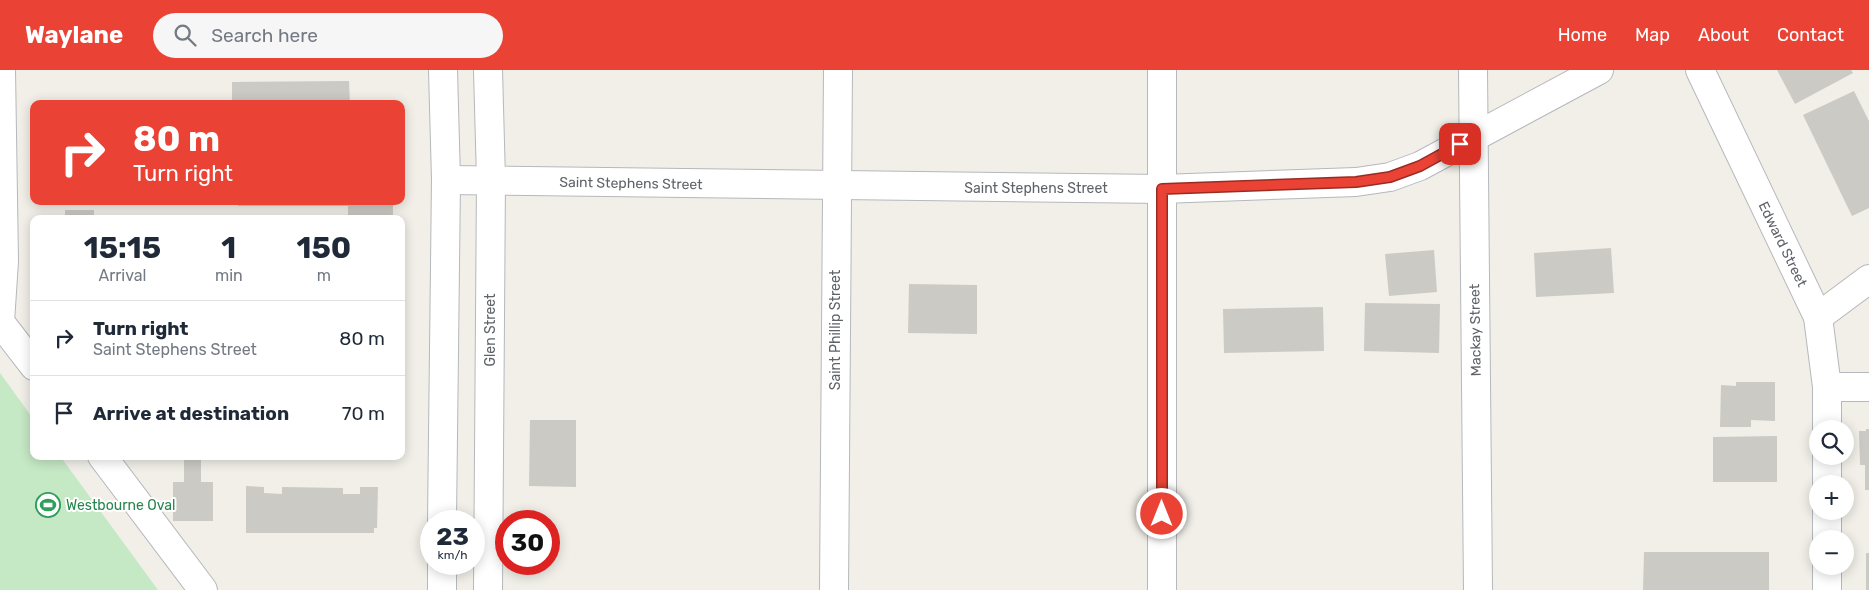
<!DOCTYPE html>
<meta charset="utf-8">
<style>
:root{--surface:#fff;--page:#f6f6f7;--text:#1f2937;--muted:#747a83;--line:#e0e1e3;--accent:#ea4335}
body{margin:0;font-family:Rubik,sans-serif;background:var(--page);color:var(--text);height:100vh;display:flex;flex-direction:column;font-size:19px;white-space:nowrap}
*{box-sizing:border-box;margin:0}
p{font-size:16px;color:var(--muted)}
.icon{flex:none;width:28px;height:28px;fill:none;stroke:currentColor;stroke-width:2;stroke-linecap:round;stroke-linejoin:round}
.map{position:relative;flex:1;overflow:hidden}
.side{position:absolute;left:30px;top:145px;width:375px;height:245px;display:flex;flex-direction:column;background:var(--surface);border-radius:10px;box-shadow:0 2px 12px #0003}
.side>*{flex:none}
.hud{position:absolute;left:30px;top:30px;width:375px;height:105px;border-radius:10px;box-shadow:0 2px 12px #0003;background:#ea4335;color:#fff;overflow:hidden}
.tools{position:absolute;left:1809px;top:350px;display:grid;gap:10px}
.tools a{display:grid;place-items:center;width:45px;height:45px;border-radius:50%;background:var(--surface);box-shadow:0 2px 12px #0003;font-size:25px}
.speed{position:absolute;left:420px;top:440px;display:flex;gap:10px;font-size:25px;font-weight:700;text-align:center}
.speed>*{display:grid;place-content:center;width:65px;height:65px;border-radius:50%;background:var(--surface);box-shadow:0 2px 12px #0003;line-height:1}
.speed small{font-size:12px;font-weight:400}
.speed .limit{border:8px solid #d22;background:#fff;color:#111}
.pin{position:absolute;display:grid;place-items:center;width:42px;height:42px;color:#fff;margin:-21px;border-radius:10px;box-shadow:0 2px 8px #0006}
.me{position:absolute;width:55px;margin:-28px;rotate:0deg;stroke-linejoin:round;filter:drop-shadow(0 0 4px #0008)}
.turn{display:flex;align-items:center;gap:18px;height:105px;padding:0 20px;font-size:22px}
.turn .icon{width:65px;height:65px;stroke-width:2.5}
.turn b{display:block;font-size:35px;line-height:42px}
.eta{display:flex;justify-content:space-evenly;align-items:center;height:85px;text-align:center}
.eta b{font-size:30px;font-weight:700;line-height:35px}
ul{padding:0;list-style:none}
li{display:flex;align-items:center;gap:15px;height:75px;padding:0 20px;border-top:1px solid var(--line)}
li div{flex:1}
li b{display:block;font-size:19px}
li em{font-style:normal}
header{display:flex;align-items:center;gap:30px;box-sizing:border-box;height:70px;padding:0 25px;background:var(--accent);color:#fff}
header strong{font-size:24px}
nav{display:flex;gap:28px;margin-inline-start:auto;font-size:18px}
.search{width:350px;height:45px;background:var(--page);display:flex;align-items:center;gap:12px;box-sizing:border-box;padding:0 18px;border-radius:28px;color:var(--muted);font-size:19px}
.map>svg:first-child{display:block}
.green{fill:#c5e8c5}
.building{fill:#cccac5}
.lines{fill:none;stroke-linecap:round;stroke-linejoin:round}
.street-casing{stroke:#b5b8bc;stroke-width:30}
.street{stroke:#fff;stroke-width:28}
.route-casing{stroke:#982c22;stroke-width:12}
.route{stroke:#ea4335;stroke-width:9}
.labels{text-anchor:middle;stroke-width:4;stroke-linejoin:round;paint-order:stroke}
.street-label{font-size:14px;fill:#5f6368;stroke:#fff}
.leisure-label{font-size:14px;fill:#27864d;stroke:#fff;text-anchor:start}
</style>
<header>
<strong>Waylane</strong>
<div class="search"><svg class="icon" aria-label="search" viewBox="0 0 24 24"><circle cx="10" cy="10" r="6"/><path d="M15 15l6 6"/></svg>Search here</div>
<nav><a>Home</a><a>Map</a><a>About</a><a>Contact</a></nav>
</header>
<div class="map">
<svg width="1869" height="520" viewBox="0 0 1869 520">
<rect width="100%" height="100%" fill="#f1efe8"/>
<path class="green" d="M 0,303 L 34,350 L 34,386 L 60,386 L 158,520 L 0,520 Z"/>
<g class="building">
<path d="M 1777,0 L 1851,0 L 1853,3 L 1795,34 Z"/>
<path d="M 349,11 L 350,34 L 232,34 L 232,12 Z"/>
<path d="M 1854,21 L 1869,51 L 1869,138 L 1852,146 L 1803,45 Z"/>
<path d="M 238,131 L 393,131 L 393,149 L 348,149 L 348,136 L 238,136 Z"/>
<path d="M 65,140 L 94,140 L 94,146 L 116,146 L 116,149 L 65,149 Z"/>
<path d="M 1611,178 L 1614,223 L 1536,227 L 1534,183 Z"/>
<path d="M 1434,180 L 1437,222 L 1389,226 L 1385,184 Z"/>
<path d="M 909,214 L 977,215 L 977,264 L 908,263 Z"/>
<path d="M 1365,233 L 1440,234 L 1439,283 L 1364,281 Z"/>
<path d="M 1323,237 L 1324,281 L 1224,283 L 1223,239 Z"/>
<path d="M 1736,312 L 1775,312 L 1775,351 L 1751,350 L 1751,357 L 1720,357 L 1721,315 L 1736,316 Z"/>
<path d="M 530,350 L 576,350 L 576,417 L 529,416 Z"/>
<path d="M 1866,359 L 1869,359 L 1869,420 L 1865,420 L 1865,395 L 1860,395 L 1859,361 L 1866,361 Z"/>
<path d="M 1777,366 L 1777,412 L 1713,412 L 1713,367 Z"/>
<path d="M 184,386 L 201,386 L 201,412 L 213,412 L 213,451 L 173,451 L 173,412 L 184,412 Z"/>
<path d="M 246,416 L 264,417 L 264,423 L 282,424 L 282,417 L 343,418 L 343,424 L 360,424 L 360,417 L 378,417 L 377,458 L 374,458 L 374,463 L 246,463 Z"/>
<path d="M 1644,482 L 1769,482 L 1769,520 L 1643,520 Z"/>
<rect x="1866" y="483" width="3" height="37"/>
</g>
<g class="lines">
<defs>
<g id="street">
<path d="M 1162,0 L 1162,520"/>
<path d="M 1473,0 L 1478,520"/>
<path d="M 1700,0 L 1818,247 L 1827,317 L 1827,359"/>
<path d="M 446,110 L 1162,119 L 1356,112 L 1390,107 L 1420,96 L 1599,0"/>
<path d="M 1818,247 L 1869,209"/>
<path d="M 0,252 L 4,191 L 1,0"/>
<path d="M 0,252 L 34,296"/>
<path d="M 1827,317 L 1869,317"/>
<path d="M 102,386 L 203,520"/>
<path d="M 1827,414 L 1827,386"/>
<path d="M 442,451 L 446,110 L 443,0"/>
<path d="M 1827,469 L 1827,441"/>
<path d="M 442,520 L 442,494"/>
<path d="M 488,520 L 491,110 L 488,0"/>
<path d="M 834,520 L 838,0"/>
<path d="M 1827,520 L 1827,496"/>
</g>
</defs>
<use href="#street" class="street-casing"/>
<use href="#street" class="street"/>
</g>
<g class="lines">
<defs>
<path id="route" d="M 1162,444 L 1162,119 L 1356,112 L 1390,107 L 1420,96 L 1460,74"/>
</defs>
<use href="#route" class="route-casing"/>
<use href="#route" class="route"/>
</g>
<defs>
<symbol id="stadium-ring" viewBox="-11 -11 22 22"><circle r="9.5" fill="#fff" stroke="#2e9e5b" stroke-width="1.5"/><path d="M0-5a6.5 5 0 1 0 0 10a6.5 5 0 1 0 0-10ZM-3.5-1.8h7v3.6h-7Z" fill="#2e9e5b"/></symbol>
</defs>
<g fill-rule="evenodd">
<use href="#stadium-ring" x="34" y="421" width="28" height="28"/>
</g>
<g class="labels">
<g class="street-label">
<text transform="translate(631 113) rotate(1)" y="5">Saint Stephens Street</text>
<text x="1036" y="123">Saint Stephens Street</text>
<text transform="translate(1783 174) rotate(64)" y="5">Edward Street</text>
<text transform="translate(490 260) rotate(-90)" y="5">Glen Street</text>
<text transform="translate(835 260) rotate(-90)" y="5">Saint Phillip Street</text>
<text transform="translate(1475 260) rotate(-91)" y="5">Mackay Street</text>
</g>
<g class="leisure-label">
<text x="66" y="440">Westbourne Oval</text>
</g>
</g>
</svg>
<div class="tools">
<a><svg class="icon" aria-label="search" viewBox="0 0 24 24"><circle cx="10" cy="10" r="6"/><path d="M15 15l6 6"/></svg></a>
<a>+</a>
<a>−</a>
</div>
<div class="speed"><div>23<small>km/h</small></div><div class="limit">30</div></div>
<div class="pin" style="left:1460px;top:74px;background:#d93025"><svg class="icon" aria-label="arrive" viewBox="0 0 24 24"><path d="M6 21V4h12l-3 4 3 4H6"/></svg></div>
<svg class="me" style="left:1162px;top:444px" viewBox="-20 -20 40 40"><circle r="17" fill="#ea4335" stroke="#fff" stroke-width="3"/><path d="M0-11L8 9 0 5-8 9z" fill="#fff"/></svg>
<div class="hud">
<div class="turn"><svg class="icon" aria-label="right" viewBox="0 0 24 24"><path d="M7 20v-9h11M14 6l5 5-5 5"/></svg><div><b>80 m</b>Turn right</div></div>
</div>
<section class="side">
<div class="eta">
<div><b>15:15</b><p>Arrival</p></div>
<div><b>1</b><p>min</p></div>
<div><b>150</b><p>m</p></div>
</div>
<ul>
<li><svg class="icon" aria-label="right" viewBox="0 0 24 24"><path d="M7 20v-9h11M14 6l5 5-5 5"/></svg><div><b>Turn right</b><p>Saint Stephens Street</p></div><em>80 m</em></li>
<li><svg class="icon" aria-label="arrive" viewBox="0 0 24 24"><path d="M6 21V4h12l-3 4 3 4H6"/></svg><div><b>Arrive at destination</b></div><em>70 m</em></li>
</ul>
</section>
</div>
